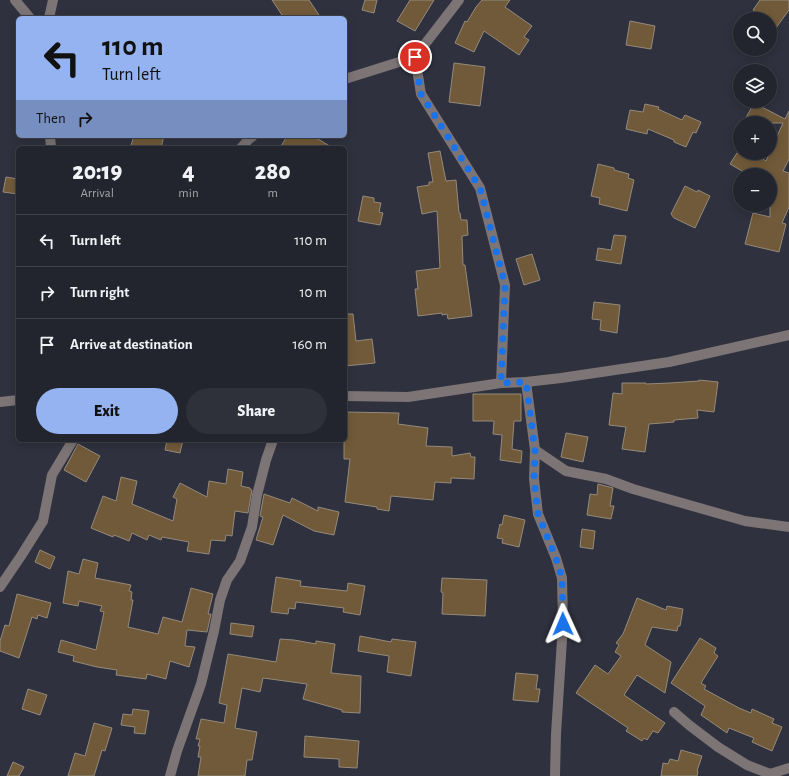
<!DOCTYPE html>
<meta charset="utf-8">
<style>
:root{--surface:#23252e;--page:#2f313a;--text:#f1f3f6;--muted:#a3a5aa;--line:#40424a;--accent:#95b2f1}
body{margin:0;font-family:"Alegreya Sans",sans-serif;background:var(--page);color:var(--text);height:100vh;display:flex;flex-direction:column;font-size:15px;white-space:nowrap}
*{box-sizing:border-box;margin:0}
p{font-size:13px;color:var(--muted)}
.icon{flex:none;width:22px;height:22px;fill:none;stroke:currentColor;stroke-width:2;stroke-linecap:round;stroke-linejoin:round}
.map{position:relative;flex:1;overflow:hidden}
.details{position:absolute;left:16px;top:146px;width:331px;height:296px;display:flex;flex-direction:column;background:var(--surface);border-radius:6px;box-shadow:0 2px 10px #0003,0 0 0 1px var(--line)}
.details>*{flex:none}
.guide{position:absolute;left:16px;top:16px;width:331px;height:122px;border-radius:6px;box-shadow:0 2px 10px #0003,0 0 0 1px var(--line);background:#95b2f1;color:#111;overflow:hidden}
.fabs{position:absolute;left:733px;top:12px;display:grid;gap:8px}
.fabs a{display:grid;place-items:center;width:44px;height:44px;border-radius:50%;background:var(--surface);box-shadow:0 2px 10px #0003,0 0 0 1px var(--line);font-size:20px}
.pin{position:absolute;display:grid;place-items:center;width:34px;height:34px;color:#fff;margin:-17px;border:2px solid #fff;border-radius:50%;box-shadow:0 1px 4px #0007}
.me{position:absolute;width:44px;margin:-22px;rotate:359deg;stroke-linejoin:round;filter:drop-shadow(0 0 3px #0008)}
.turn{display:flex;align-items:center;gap:14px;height:84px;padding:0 20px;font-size:18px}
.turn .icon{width:52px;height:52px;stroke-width:2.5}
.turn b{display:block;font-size:28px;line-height:34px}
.then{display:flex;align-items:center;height:38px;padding:0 20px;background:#0003;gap:8px;font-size:15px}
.eta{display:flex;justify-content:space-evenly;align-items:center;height:68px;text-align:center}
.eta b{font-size:24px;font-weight:800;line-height:28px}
.action{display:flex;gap:8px;margin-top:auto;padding:8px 20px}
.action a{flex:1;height:46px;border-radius:24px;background:var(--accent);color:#111;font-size:16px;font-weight:800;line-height:46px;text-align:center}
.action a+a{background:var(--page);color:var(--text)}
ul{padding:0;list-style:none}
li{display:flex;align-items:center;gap:12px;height:52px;padding:0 20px;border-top:1px solid var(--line)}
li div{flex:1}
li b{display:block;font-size:15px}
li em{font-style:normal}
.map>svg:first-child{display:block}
.building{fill:#715a39;stroke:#948a7c}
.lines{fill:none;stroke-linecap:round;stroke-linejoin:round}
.minor{stroke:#7c7475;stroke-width:10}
.route{stroke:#1a73e8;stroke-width:7;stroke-dasharray:0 12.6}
</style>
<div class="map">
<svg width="789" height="776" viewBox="0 0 789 776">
<rect width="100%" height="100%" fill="#2f313e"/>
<g class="building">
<path d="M 272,0 L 309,0 L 321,18 L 284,18 Z"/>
<path d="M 365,0 L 377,0 L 374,13 L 362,10 Z"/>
<path d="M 410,0 L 434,0 L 415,31 L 397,21 Z"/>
<path d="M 482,0 L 510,0 L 505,7 L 532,26 L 524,37 L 529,40 L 519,55 L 484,31 L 474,52 L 455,43 L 465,21 L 467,22 L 476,7 Z"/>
<path d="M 760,0 L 789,0 L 789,10 L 770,36 L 770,19 L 766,19 L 753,10 Z"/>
<path d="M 630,21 L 655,26 L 651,49 L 626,45 Z"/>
<path d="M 454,63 L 485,67 L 480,106 L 449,102 Z"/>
<path d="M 754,103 L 785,119 L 789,111 L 789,159 L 783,171 L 789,173 L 789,207 L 782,223 L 786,224 L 779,252 L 745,244 L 753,213 L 770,217 L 770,175 L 749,175 L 730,164 L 737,153 L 753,153 L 766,161 L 783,123 L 743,123 Z"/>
<path d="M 645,104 L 659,107 L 658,109 L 682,120 L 685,115 L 701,122 L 696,133 L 693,132 L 686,147 L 674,142 L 674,140 L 648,129 L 647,134 L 626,129 L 630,110 L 643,112 Z"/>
<path d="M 134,136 L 164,136 L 161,148 L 130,148 Z"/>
<path d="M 287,136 L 313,136 L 333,148 L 280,148 Z"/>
<path d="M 440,151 L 446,181 L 456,180 L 459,213 L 460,213 L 461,220 L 467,220 L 468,235 L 462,236 L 463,265 L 465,265 L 472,316 L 448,319 L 447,314 L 442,315 L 442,313 L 418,316 L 415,289 L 418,289 L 416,271 L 440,268 L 437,211 L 422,214 L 417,187 L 429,185 L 429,182 L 433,182 L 428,153 Z"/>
<path d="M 598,164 L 614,168 L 614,170 L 629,174 L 628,178 L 634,180 L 627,211 L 599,204 L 600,198 L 591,196 Z"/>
<path d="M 6,177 L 18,179 L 18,194 L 3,192 Z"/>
<path d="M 685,186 L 697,192 L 698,190 L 710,196 L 695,228 L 674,218 L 671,214 Z"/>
<path d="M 363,196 L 374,198 L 374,202 L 381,203 L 379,212 L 383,213 L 380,225 L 358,221 Z"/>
<path d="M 614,235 L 626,236 L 621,264 L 596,260 L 598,248 L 611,250 Z"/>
<path d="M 532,254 L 540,280 L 524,285 L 516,259 Z"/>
<path d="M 594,302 L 620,305 L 617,333 L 600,330 L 601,320 L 592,319 Z"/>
<path d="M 345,314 L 353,314 L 356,341 L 372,339 L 375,363 L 345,366 Z"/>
<path d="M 699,380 L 718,382 L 714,412 L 697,410 L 698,418 L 674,420 L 674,422 L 649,424 L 645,452 L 622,449 L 626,427 L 609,425 L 613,393 L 622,394 L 622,383 L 646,383 L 646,384 L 670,383 L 699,381 Z"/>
<path d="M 473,394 L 521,394 L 521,421 L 514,421 L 512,449 L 522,451 L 521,463 L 500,460 L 502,435 L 493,434 L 494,421 L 473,421 Z"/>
<path d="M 345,412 L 399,413 L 398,424 L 428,428 L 426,446 L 452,447 L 452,456 L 470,453 L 471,457 L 475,457 L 474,479 L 451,478 L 451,483 L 435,482 L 433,500 L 391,496 L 389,511 L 377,509 L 377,507 L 345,502 L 350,459 L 344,459 L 344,440 L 345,440 Z"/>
<path d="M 566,433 L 588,437 L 583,462 L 561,457 Z"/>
<path d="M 167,440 L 183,440 L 180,453 L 165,450 Z"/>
<path d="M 78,444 L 100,456 L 86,482 L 64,470 Z"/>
<path d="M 228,469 L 243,472 L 241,486 L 250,488 L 250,489 L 252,490 L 248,513 L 235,511 L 232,536 L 226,535 L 225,541 L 211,540 L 209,554 L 187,551 L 189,542 L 162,537 L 161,540 L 149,535 L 147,540 L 132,533 L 129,541 L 114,535 L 113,537 L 91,528 L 103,496 L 116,501 L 121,477 L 137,481 L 132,504 L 173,521 L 177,499 L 173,497 L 180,483 L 207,497 L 209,481 L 226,484 Z"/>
<path d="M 598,484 L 613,488 L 610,506 L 614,506 L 611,519 L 587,515 L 590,494 L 597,495 Z"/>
<path d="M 264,494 L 290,503 L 292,498 L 318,511 L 318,507 L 339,512 L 334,535 L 314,531 L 283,515 L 273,545 L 256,540 L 263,517 L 260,516 Z"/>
<path d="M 504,515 L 525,520 L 519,547 L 502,543 L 503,539 L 497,538 L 500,524 L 502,525 Z"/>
<path d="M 582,529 L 595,531 L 593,549 L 580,547 Z"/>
<path d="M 40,550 L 55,557 L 50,569 L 35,562 Z"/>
<path d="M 83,559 L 98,563 L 95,578 L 131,585 L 129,591 L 132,592 L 131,600 L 133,600 L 128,627 L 158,634 L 163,617 L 182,622 L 191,588 L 213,594 L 208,614 L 211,614 L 207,632 L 187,630 L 185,646 L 195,647 L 189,667 L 170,661 L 166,679 L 147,674 L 146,679 L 116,675 L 117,670 L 97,667 L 73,661 L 74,656 L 58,652 L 61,640 L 96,650 L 104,612 L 100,611 L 102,606 L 79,601 L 78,606 L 63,603 L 68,571 L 79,574 Z"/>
<path d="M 276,577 L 301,581 L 300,586 L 347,591 L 348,583 L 365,586 L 360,615 L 343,612 L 344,608 L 296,602 L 295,609 L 289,608 L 288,614 L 271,612 Z"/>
<path d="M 442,578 L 487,580 L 485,616 L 442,614 L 443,593 L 441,592 Z"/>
<path d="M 17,594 L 51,603 L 47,618 L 38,615 L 37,619 L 32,617 L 19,658 L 0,651 L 0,641 L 5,625 L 9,626 Z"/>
<path d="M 637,598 L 666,610 L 667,606 L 683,609 L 680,626 L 678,626 L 677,631 L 652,627 L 645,645 L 671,662 L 665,693 L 637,675 L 624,695 L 665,723 L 658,733 L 653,731 L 647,740 L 644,738 L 642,741 L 626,731 L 628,728 L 576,693 L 595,665 L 608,674 L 621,656 L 615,652 L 619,645 L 616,643 L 623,634 Z"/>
<path d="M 231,623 L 254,626 L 252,637 L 230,634 Z"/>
<path d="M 360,636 L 391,642 L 392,639 L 416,642 L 411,676 L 387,672 L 389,656 L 358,651 Z"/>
<path d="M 700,638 L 716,648 L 714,653 L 718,656 L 701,683 L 706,686 L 704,689 L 739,708 L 751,713 L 752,709 L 774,719 L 772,723 L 782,727 L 772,751 L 752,742 L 754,738 L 729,728 L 727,733 L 701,715 L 705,706 L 671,683 Z"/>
<path d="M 280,639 L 294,640 L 316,644 L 316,641 L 335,644 L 331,673 L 361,676 L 360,713 L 342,712 L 342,710 L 303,699 L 307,684 L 263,678 L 260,692 L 242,688 L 235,728 L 257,732 L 252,760 L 247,760 L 245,776 L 198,776 L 201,757 L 198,757 L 200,746 L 198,746 L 200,739 L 196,739 L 201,719 L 224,723 L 227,705 L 219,703 L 228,654 L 276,662 Z"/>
<path d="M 516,673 L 538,675 L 536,689 L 540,689 L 538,702 L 513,700 Z"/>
<path d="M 28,689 L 47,695 L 40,715 L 22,709 Z"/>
<path d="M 133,709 L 149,711 L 145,734 L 134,733 L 135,727 L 121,725 L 123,714 L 132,715 Z"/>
<path d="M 94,723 L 112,728 L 105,751 L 102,750 L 94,776 L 68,776 L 75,753 L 85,756 Z"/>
<path d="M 305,736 L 359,741 L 357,768 L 339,767 L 339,759 L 304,757 Z"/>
<path d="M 681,750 L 702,756 L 697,771 L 698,771 L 697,776 L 661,776 L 663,763 L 668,764 L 670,759 L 678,761 Z"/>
<path d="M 13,762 L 24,767 L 19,776 L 7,776 Z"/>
</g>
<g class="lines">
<g class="minor">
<path d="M 15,0 L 30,18"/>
<path d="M 49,18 L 53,0"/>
<path d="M 415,57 L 421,94 L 480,188 L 505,285 L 501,383"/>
<path d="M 345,79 L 415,57 L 459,0"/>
<path d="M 50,136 L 51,148"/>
<path d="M 241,148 L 249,139 L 253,136"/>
<path d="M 526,382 L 535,450 L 534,479 L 538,514 L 556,558 L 562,578 L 563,624 L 556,734 L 555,776"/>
<path d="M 345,396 L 408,397 L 501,383 L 526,382 L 561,378 L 669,362 L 789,335"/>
<path d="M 0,402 L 18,400"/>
<path d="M 535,450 L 566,471 L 606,479 L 633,489 L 745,521 L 789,527"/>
<path d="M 0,587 L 21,556 L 43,521 L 52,475 L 73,440"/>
<path d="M 674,712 L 689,725 L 718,747 L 747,765 L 770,774 L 789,768"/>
<path d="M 170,776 L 177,751 L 201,684 L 214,631 L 220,600 L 227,580 L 240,561 L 252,527 L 257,495 L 266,460 L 273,440"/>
</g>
</g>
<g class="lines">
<path class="route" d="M 415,57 L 421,94 L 480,188 L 505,285 L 501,383 L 526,382 L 535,450 L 534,479 L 538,514 L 556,558 L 562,578 L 563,624"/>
</g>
</svg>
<div class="fabs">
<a><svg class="icon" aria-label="search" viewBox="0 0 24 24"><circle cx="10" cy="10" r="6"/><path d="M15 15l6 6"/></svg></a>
<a><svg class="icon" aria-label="layers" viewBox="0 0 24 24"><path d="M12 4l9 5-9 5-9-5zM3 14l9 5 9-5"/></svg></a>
<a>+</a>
<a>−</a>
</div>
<div class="pin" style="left:415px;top:57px;background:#d93025"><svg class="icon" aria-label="arrive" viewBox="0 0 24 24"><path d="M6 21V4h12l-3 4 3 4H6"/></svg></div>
<svg class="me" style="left:563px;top:624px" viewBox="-20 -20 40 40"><path d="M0-17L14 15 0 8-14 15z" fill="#1a73e8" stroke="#fff" stroke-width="4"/></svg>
<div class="guide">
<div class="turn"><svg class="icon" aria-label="left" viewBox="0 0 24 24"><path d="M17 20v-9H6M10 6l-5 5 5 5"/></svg><div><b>110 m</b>Turn left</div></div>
<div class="then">Then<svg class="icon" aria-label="right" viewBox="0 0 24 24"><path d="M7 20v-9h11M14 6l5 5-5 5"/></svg></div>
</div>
<section class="details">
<div class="eta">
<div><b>20:19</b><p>Arrival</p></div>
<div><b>4</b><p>min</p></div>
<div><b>280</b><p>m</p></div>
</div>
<ul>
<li><svg class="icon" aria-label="left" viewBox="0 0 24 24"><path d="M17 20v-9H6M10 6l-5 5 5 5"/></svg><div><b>Turn left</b></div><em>110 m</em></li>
<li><svg class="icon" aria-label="right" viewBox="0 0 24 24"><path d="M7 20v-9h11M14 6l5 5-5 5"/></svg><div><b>Turn right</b></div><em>10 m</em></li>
<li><svg class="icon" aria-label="arrive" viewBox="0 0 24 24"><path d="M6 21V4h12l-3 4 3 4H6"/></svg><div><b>Arrive at destination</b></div><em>160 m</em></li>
</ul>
<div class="action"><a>Exit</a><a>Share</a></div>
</section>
</div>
